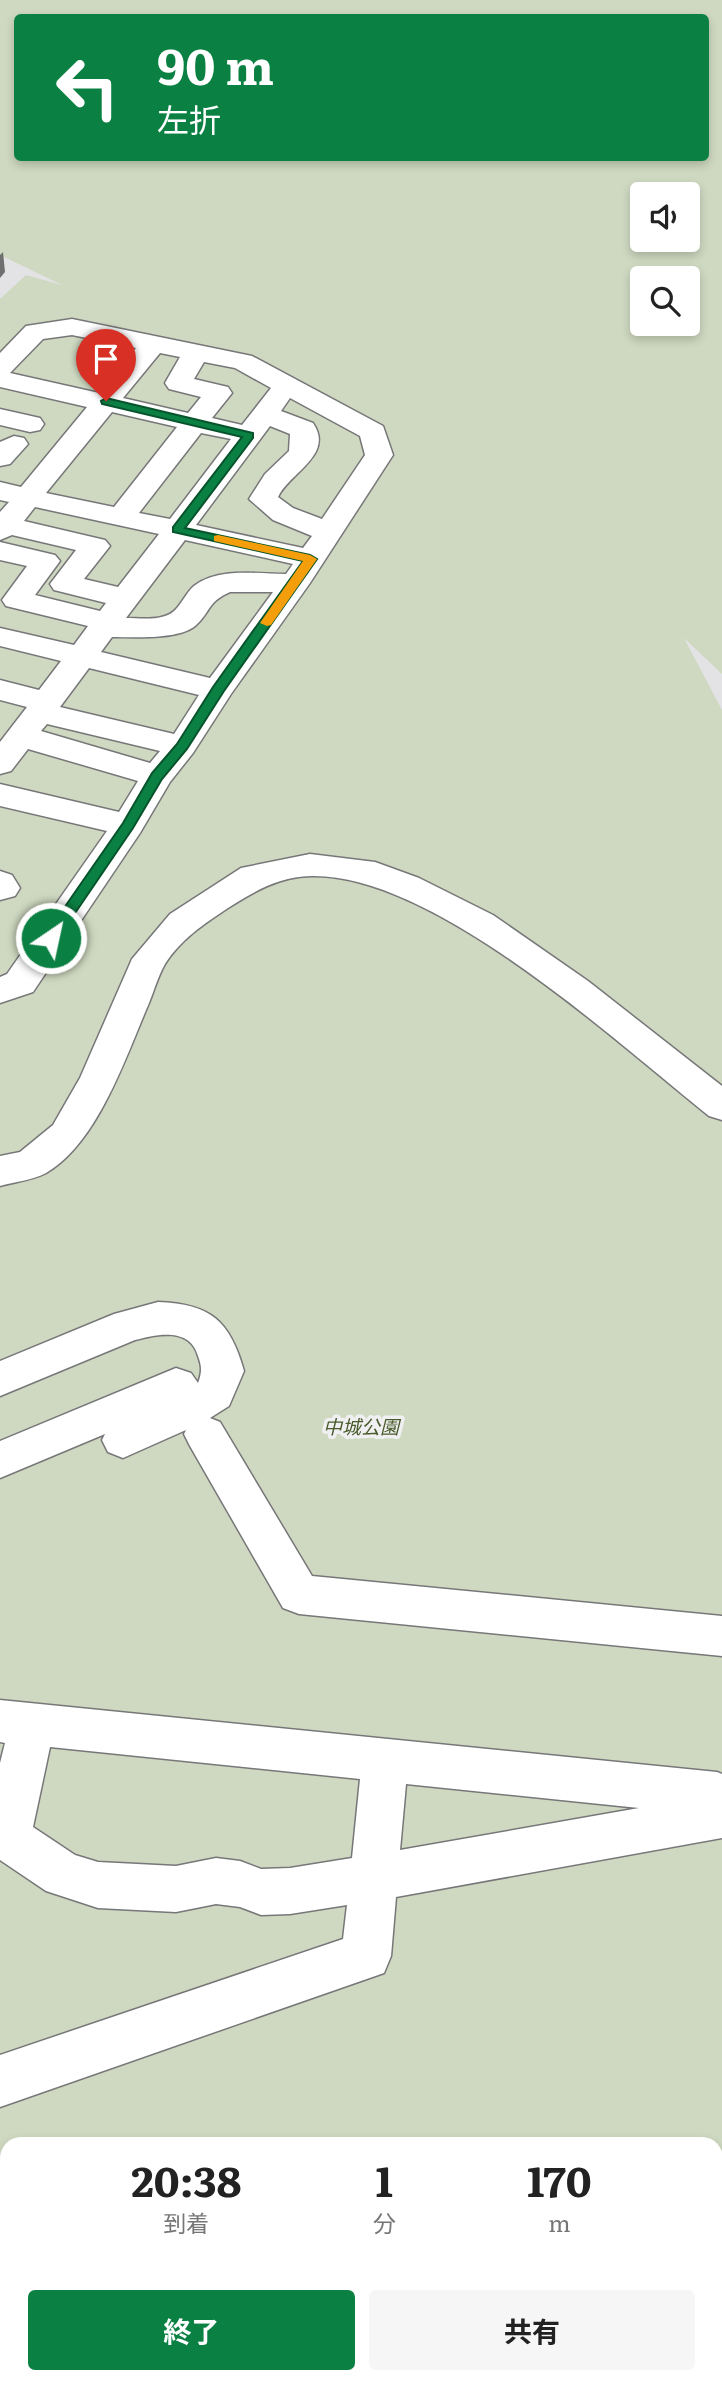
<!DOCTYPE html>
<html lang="ja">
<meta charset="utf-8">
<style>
:root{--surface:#fff;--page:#f6f6f6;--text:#222;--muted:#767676;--accent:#0b8043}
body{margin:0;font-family:Literata,"Noto Sans JP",serif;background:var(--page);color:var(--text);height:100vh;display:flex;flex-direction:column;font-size:26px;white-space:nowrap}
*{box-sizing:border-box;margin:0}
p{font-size:23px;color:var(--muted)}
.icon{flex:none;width:38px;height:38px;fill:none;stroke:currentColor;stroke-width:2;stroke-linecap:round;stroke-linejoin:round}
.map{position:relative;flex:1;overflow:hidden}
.details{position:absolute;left:0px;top:2137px;width:723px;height:247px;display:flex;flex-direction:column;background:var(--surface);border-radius:21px 21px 0 0;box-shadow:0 4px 10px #0003}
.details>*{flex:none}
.guide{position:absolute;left:14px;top:14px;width:695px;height:147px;border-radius:7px;box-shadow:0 4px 10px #0003;background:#0b8043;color:#fff;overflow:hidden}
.buttons{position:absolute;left:630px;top:182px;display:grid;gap:14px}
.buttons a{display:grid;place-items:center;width:70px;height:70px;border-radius:7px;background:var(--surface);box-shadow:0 4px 10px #0003;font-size:35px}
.pin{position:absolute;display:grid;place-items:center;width:60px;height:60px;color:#fff;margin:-72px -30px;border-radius:50% 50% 50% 0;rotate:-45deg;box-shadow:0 0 7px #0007}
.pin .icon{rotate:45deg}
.me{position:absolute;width:77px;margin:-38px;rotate:34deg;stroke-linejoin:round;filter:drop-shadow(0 0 5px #0008)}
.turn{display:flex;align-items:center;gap:24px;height:147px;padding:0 28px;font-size:32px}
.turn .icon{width:91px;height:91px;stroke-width:2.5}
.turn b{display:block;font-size:49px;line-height:60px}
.eta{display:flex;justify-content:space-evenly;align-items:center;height:119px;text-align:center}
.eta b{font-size:42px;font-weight:700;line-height:49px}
.action{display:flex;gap:14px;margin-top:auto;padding:14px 28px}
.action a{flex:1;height:80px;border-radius:7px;background:var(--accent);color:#fff;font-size:28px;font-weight:700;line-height:80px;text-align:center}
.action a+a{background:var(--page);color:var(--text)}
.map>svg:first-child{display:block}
.green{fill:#cfd9c1;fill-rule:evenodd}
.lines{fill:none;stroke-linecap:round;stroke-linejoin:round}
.minor-casing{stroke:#777779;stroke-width:3}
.major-casing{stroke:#7c6927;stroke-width:3}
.minor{fill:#fff;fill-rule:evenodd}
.major{fill:#d1bf82;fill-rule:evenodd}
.shaded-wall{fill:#706f6f}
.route{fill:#0b8043;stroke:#07532c;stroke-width:2}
.slow{fill:#f59e0b}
.labels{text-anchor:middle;stroke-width:7;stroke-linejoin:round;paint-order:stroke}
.park-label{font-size:19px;font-style:italic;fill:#495b2b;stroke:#f0f0f2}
</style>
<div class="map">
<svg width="722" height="2383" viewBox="0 0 722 2383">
<rect width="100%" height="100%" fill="#e3e3e5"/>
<path class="green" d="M 0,0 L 722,0 L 722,674 L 684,638 L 722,710 L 722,2383 L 213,2383 L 192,2377 L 716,2376 L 716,2144 L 7,2144 L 7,2318 L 0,2316 L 0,299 L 26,275 L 62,285 L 0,255 ZM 18,18 L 705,18 L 705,158 L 18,158 ZM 642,194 L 688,194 L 688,240 L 642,240 ZM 642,278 L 688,278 L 688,324 L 642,324 Z"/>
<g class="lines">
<defs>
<g id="minor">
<path d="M 72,319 L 252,356 L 383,426 L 393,455 L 310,583 L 231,694 L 193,753 L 170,782 L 140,833 L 33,992 L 0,1003 L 0,977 L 7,974 L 107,831 L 0,806 L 0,784 L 119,812 L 138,781 L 28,749 L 11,771 L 0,774 L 0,742 L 27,707 L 0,700 L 0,680 L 39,690 L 61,661 L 0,646 L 0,628 L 74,645 L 88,626 L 6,606 L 2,600 L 27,566 L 0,560 L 0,542 L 55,555 L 60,561 L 35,595 L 100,611 L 106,603 L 54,590 L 50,584 L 76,550 L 12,535 L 0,540 L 0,512 L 9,502 L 0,500 L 0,482 L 21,487 L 87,407 L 0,387 L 0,353 L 26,326 ZM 72,335 L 136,348 L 99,393 L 10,373 L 43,339 ZM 160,353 L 180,357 L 165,383 L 169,389 L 201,397 L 188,413 L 123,398 ZM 204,362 L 235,368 L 271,388 L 242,425 L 212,418 L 232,393 L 228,387 L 194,379 ZM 290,398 L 360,436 L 365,455 L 322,519 L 293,508 L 278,497 C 289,473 335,455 313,423 L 281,411 ZM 112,412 L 177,427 L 114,507 L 46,493 ZM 270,426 L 290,434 L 289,451 L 265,474 L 249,499 L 273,520 L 312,536 L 303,548 L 196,525 ZM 201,433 L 231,439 L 170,519 L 139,513 ZM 35,507 L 159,534 L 118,587 L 84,579 L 110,546 L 105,540 L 24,521 ZM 185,540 L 293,564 L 286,574 C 258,574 218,567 194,586 C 188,591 183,601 177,608 C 166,622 143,618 126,618 ZM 230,592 L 273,592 L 210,678 L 101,652 L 112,637 C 133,637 178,640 195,626 C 211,612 207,602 230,592 ZM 89,668 L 199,695 L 174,734 L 60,707 ZM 47,724 L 160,751 L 150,763 L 41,731 Z"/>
<path d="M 0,409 L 40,418 L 44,424 L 40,430 L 30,432 L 0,425 Z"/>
<path d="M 14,436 L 24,438 L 28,444 L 10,464 L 0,466 L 0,442 Z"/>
<path d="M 310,854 L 375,862 L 419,878 L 493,915 L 588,981 L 722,1086 L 722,1120 L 709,1116 C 615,1041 433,873 311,876 C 278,877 255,891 228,908 C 204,924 181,939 165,964 C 158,976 154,991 149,1003 C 126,1056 98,1143 46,1173 C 33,1180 14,1182 0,1186 L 0,1156 L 20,1152 L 53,1125 L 80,1078 L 132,959 L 170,914 L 241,868 Z"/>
<path d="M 0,871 L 12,875 L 20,888 L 15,896 L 0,900 Z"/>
<path d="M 158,1302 C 211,1304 230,1321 244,1371 L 229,1406 L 210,1418 L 220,1422 L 312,1576 L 722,1616 L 722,1656 L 299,1614 L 283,1608 L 190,1446 L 184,1434 L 186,1430 L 123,1458 L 108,1452 L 102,1440 L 105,1434 L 0,1478 L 0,1441 L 176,1368 L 191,1373 L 198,1383 C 202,1372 202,1367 198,1356 C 190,1327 157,1334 135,1340 L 0,1396 L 0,1361 L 114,1314 Z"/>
<path d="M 0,1700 L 717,1772 L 722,1774 L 722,1838 L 396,1897 L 391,1956 L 384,1973 L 0,2107 L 0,2055 L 343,1939 L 347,1905 L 290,1914 L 261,1915 L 240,1907 L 216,1904 L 176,1912 L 98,1908 L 46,1891 L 0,1860 L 0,1763 L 5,1743 L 0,1742 ZM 50,1747 L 360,1779 L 352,1858 L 290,1868 L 261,1869 L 240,1861 L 216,1858 L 176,1866 L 98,1862 L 75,1855 L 33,1827 ZM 406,1784 L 639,1808 L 400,1850 Z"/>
</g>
<path id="major" d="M 0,2200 L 7,2203 L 7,2376 L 31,2376 L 31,2383 L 0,2383 Z"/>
</defs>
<use href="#minor" class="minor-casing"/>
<use href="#major" class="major-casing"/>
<use href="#minor" class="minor"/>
<use href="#major" class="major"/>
</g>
<path class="shaded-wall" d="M 3,252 L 5,272 L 0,278 L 0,255 Z"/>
<path class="route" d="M 106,398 L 253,433 L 253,438 L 185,528 L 310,555 L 317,559 L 224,691 L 187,749 L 162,779 L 133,828 L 56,941 L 46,941 L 44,938 L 46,934 L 123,823 L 152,773 L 177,744 L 213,687 L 303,561 L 173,532 L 173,527 L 242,437 L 102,404 L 101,401 Z"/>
<path class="slow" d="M 218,535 L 310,555 L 317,559 L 271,625 L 267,626 L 260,623 L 303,561 L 214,541 L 214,536 Z"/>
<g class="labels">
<g class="park-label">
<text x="361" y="1434">中城公園</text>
</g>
</g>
</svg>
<div class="buttons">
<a><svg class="icon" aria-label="sound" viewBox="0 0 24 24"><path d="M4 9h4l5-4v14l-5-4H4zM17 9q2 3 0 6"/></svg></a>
<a><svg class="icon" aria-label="search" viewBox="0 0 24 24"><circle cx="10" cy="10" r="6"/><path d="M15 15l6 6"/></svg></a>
</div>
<div class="pin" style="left:106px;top:401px;background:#d93025"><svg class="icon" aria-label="arrive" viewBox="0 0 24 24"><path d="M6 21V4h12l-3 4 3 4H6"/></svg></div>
<svg class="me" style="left:51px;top:938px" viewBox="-20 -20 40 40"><circle r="17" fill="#0b8043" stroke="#fff" stroke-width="3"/><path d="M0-11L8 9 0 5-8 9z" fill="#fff"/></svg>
<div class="guide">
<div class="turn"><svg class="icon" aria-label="left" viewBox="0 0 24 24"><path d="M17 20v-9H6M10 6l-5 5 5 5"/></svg><div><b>90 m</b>左折</div></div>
</div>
<section class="details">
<div class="eta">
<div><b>20:38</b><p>到着</p></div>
<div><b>1</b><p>分</p></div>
<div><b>170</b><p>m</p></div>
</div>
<div class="action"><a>終了</a><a>共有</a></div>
</section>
</div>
